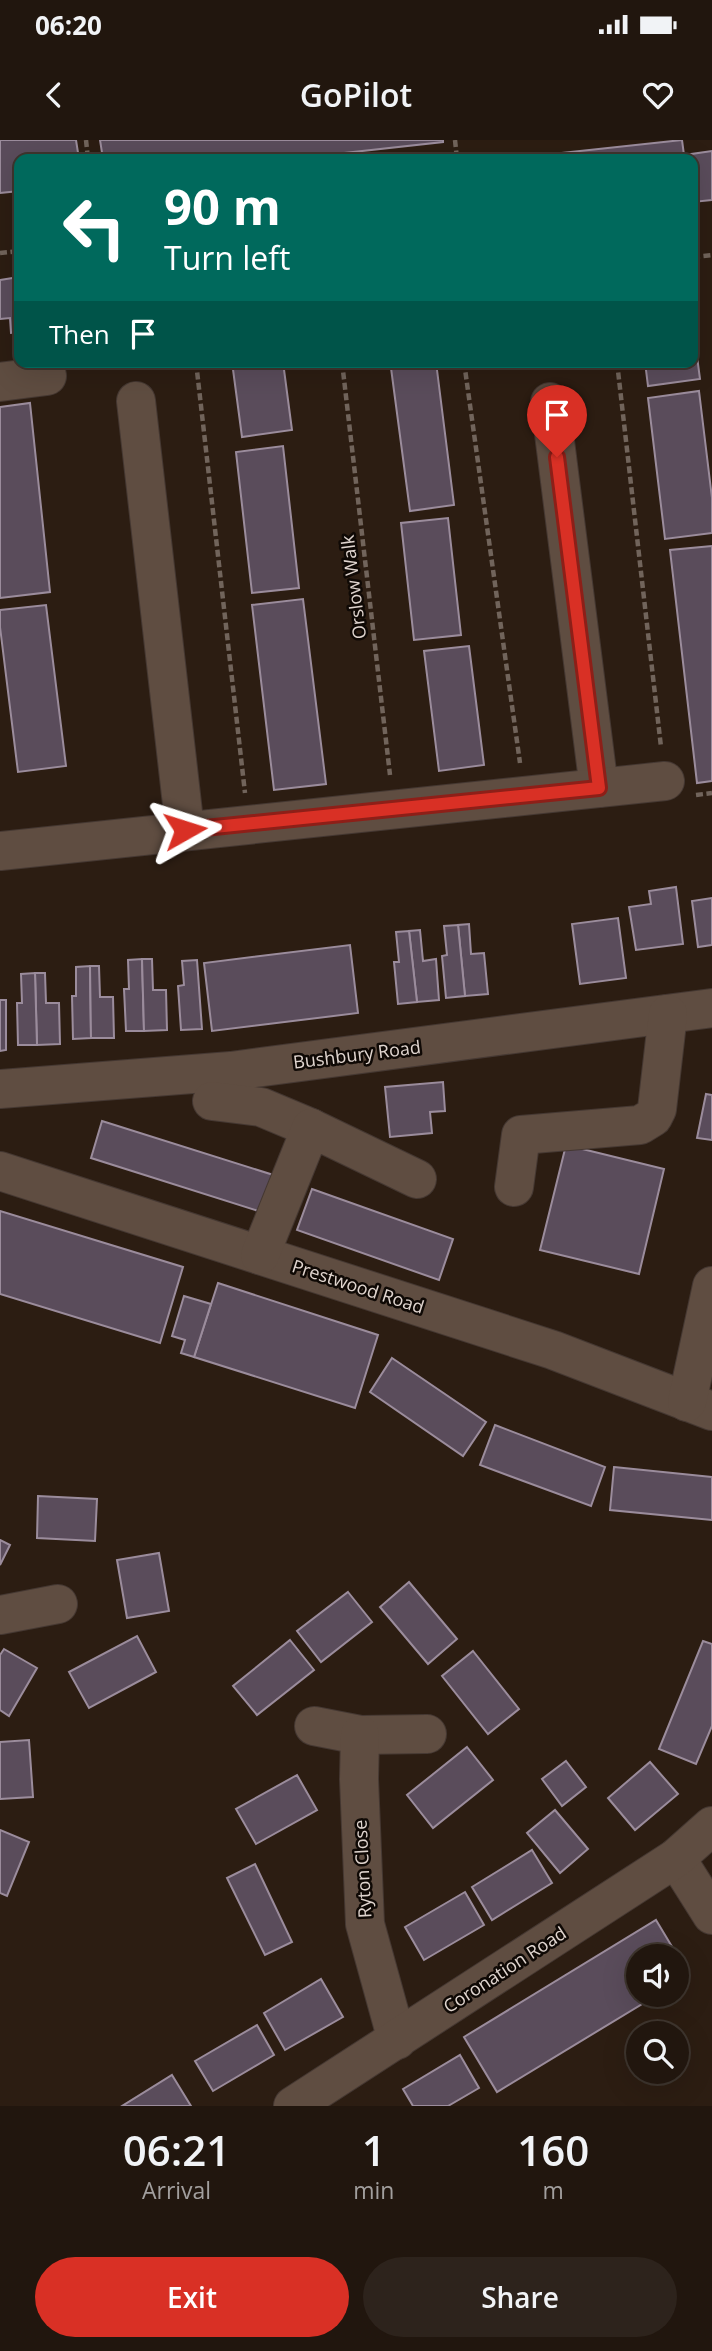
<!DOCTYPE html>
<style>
:root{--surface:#21160e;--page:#2d231c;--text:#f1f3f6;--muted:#a29f9e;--line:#3e352e;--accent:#d93025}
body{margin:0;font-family:"Open Sans",sans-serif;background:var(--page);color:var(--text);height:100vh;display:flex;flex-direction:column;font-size:26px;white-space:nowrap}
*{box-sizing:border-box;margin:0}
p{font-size:23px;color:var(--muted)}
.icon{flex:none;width:38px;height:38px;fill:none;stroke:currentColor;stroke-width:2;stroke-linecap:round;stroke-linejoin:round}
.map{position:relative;height:1966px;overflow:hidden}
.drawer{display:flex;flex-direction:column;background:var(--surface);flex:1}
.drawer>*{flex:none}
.hud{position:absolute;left:14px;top:14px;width:684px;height:214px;border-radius:14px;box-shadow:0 7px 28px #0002,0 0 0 2px var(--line);background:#00695c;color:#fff;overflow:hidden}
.tools{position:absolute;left:626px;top:1804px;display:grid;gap:14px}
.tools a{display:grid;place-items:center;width:63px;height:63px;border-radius:50%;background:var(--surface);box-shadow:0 7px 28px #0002,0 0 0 2px var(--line);font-size:35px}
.pin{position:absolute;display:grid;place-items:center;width:60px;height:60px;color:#fff;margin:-72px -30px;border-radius:50% 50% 50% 0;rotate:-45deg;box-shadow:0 0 7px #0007}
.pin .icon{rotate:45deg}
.me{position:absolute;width:77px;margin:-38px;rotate:84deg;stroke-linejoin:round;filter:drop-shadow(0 0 5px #0008)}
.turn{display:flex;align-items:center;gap:24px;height:147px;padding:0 35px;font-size:32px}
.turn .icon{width:91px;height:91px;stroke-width:2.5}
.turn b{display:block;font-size:49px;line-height:60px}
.then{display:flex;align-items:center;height:66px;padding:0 35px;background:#0003;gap:14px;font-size:26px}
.eta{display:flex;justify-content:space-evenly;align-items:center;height:119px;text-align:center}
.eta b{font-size:42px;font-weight:600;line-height:49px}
.cta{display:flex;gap:14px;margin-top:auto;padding:14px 35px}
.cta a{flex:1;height:80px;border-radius:42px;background:var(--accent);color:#fff;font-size:28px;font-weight:600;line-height:80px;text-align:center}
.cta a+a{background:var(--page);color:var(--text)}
.status{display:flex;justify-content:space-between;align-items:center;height:49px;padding:0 35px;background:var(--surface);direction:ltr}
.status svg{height:19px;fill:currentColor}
header{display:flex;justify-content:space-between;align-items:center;height:91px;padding:0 35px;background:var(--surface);font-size:32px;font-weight:600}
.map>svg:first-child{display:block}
.building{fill:#5a4c5b;stroke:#9b8c9c;stroke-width:2}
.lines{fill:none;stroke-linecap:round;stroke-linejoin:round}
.minor-casing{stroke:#453832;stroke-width:40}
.path{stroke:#71645b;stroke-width:4.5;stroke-dasharray:7 3.5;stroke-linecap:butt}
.minor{stroke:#5f4d41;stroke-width:38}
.route-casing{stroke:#8d1f18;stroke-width:18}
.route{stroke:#d93025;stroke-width:12}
.labels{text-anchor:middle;stroke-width:5;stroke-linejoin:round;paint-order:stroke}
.street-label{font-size:18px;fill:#e0d5cf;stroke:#0f0905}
</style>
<div class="status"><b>06:20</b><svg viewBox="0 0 49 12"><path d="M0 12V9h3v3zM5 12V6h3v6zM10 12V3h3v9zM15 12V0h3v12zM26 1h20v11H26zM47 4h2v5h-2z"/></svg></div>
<header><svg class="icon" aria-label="back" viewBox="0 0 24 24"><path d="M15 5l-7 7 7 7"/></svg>GoPilot<svg class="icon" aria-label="heart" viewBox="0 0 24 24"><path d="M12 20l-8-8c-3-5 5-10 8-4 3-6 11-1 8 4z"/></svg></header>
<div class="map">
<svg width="712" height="1966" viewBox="0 0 712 1966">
<rect width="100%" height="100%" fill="#2c1d12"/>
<g class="building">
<path d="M 0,0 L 76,0 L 79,19 L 19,19 L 19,51 L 0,53 Z"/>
<path d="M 100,0 L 443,0 L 443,2 L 290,19 L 103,19 Z"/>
<path d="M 682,0 L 684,15 L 712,11 L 712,60 L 693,62 L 693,19 L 506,19 Z"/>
<path d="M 19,137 L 19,192 L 11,193 L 10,178 L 0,179 L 0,140 Z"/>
<path d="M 693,186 L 700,239 L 648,246 L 645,222 L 693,222 Z"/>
<path d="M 79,222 L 138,222 L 80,228 Z"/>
<path d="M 232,222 L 283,222 L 292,290 L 242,297 Z"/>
<path d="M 436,222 L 454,365 L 410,371 L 391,228 Z"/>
<path d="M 699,251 L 712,358 L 712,393 L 665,399 L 648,258 Z"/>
<path d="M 30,263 L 50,452 L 0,458 L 0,267 Z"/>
<path d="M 283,306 L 299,448 L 252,453 L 236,312 Z"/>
<path d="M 448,378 L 461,495 L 414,500 L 401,383 Z"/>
<path d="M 712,406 L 712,641 L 697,643 L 670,410 Z"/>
<path d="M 303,459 L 326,644 L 274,650 L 252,465 Z"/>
<path d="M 46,465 L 66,626 L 18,632 L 0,487 L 0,470 Z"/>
<path d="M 469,506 L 484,625 L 439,631 L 424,511 Z"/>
<path d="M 676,747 L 683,804 L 636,810 L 629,767 L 651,764 L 649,751 Z"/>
<path d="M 712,758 L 712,805 L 698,807 L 692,761 Z"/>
<path d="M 618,778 L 626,838 L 580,844 L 572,784 Z"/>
<path d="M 469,784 L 471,814 L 484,813 L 488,854 L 465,856 L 458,785 Z"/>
<path d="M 458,785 L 465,856 L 446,858 L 442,816 L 447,815 L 444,786 Z"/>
<path d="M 420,790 L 423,821 L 436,819 L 439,860 L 417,862 L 409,791 Z"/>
<path d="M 409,791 L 417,862 L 398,864 L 394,822 L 399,822 L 396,792 Z"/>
<path d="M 350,805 L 358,873 L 212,891 L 204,823 Z"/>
<path d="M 142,819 L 144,891 L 126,891 L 124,849 L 129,849 L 128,820 Z"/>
<path d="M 142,819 L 152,819 L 153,850 L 166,850 L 167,890 L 144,891 Z"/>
<path d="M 197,820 L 202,889 L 181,890 L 178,846 L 184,845 L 182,821 Z"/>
<path d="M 90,826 L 91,898 L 73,899 L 72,856 L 76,856 L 76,827 Z"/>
<path d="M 90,826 L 99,826 L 100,857 L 113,857 L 114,898 L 91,898 Z"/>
<path d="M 35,833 L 45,833 L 46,863 L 59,863 L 60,904 L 37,905 Z"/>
<path d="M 35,833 L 37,905 L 18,905 L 17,863 L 22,863 L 21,834 Z"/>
<path d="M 0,860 L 6,860 L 6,910 L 0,911 Z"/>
<path d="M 443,942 L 445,971 L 430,972 L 432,993 L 390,997 L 385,947 Z"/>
<path d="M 706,954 L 712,955 L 712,1000 L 697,998 Z"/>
<path d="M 102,981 L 283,1038 L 271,1075 L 91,1018 Z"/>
<path d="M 566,1005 L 664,1029 L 639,1134 L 540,1110 Z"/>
<path d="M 312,1049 L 453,1099 L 439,1140 L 297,1090 Z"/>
<path d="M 0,1071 L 183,1127 L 160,1203 L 0,1154 Z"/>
<path d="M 218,1143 L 378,1195 L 355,1268 L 194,1217 Z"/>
<path d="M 184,1156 L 211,1164 L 194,1217 L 181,1213 L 185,1200 L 172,1196 Z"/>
<path d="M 392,1218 L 486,1282 L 463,1316 L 370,1252 Z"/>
<path d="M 495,1285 L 605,1327 L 591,1366 L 480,1325 Z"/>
<path d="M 614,1327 L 712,1337 L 712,1380 L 610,1370 Z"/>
<path d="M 38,1356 L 97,1359 L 95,1401 L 37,1398 Z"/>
<path d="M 0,1400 L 10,1405 L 0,1425 Z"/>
<path d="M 159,1413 L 169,1471 L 127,1478 L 117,1420 Z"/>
<path d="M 409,1442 L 457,1499 L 428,1524 L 380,1467 Z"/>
<path d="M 348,1452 L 372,1482 L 321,1522 L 297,1491 Z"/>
<path d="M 137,1496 L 156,1532 L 89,1568 L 69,1532 Z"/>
<path d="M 290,1500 L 314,1530 L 257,1575 L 233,1546 Z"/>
<path d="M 703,1501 L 712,1504 L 712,1586 L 696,1624 L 659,1609 Z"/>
<path d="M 4,1509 L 37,1528 L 9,1576 L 0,1570 L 0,1515 Z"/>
<path d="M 473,1511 L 519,1569 L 488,1594 L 442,1536 Z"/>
<path d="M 29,1600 L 33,1657 L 0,1659 L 0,1602 Z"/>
<path d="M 467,1607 L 493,1640 L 433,1688 L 407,1655 Z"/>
<path d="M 566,1621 L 586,1647 L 562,1666 L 542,1639 Z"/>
<path d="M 650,1622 L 678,1654 L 635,1690 L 608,1658 Z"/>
<path d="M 297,1635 L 317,1670 L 256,1704 L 236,1669 Z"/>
<path d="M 555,1670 L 588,1709 L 560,1733 L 527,1693 Z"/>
<path d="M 0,1690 L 29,1702 L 7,1756 L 0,1753 Z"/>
<path d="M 532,1710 L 552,1743 L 492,1780 L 472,1747 Z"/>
<path d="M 255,1724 L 292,1802 L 265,1815 L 227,1738 Z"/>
<path d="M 465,1752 L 484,1785 L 424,1820 L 405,1787 Z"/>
<path d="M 656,1780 L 689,1835 L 677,1842 L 677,1816 L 639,1816 L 639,1855 L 657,1855 L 497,1952 L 464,1897 Z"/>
<path d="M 321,1839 L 343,1877 L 285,1910 L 264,1873 Z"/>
<path d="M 257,1885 L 274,1915 L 213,1951 L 195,1921 Z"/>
<path d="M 460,1915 L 479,1948 L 448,1966 L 413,1966 L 403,1949 Z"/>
<path d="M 172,1935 L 191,1966 L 122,1966 Z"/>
</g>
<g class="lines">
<defs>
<g id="minor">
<path d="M 0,242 L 47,236"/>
<path d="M 136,261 L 185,690"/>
<path d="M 550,262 L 599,648"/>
<path d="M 0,711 L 665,641"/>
<path d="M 0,949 L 231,931 L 712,868"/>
<path d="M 212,961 L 261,967 L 311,988"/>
<path d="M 0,1031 L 553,1210 L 712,1271"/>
<path d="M 514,1047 L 521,995 L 640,985 L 653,977 L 657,969 L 668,874"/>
<path d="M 260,1115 L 311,988 L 417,1039"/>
<path d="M 687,1262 L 712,1146"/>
<path d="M 0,1475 L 58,1464"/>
<path d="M 314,1586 L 360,1595 L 427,1594"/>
<path d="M 360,1595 L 359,1639 L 365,1784 L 397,1900"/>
<path d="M 676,1718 L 712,1775"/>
<path d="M 293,1966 L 676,1718 L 712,1686"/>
</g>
</defs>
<use href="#minor" class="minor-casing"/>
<g class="path">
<path d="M 86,0 L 88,19"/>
<path d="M 455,0 L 457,19"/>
<path d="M 0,113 L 19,111"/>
<path d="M 693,117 L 712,115"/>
<path d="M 196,222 L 245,653"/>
<path d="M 342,222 L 390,635"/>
<path d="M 464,222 L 520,623"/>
<path d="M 617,222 L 661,607"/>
<path d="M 696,655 L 712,653"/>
</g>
<use href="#minor" class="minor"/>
</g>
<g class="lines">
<defs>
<path id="route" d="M 185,690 L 599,648 L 557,317"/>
</defs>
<use href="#route" class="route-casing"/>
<use href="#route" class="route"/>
</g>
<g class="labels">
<g class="street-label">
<text transform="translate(354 447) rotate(-97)" y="6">Orslow Walk</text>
<text transform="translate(357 915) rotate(-7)" y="6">Bushbury Road</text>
<text transform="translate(358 1147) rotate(18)" y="6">Prestwood Road</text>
<text transform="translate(363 1729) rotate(-93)" y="6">Ryton Close</text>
<text transform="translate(505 1830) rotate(-33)" y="6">Coronation Road</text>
</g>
</g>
</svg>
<div class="tools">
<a><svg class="icon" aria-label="sound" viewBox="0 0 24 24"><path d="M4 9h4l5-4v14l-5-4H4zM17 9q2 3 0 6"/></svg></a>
<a><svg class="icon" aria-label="search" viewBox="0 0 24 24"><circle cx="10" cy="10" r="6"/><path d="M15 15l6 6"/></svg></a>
</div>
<div class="pin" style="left:557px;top:317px;background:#d93025"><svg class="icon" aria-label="arrive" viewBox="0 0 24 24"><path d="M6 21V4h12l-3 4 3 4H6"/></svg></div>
<svg class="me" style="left:185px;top:690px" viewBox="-20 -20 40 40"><path d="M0-17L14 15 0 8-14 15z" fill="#d93025" stroke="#fff" stroke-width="4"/></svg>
<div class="hud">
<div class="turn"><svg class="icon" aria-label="left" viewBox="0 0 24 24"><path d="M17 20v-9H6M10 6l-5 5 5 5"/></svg><div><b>90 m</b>Turn left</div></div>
<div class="then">Then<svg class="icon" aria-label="arrive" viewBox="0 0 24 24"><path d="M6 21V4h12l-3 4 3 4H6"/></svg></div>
</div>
</div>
<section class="drawer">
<div class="eta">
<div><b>06:21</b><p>Arrival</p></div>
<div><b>1</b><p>min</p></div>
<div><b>160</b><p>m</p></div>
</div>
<div class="cta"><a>Exit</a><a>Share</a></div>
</section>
